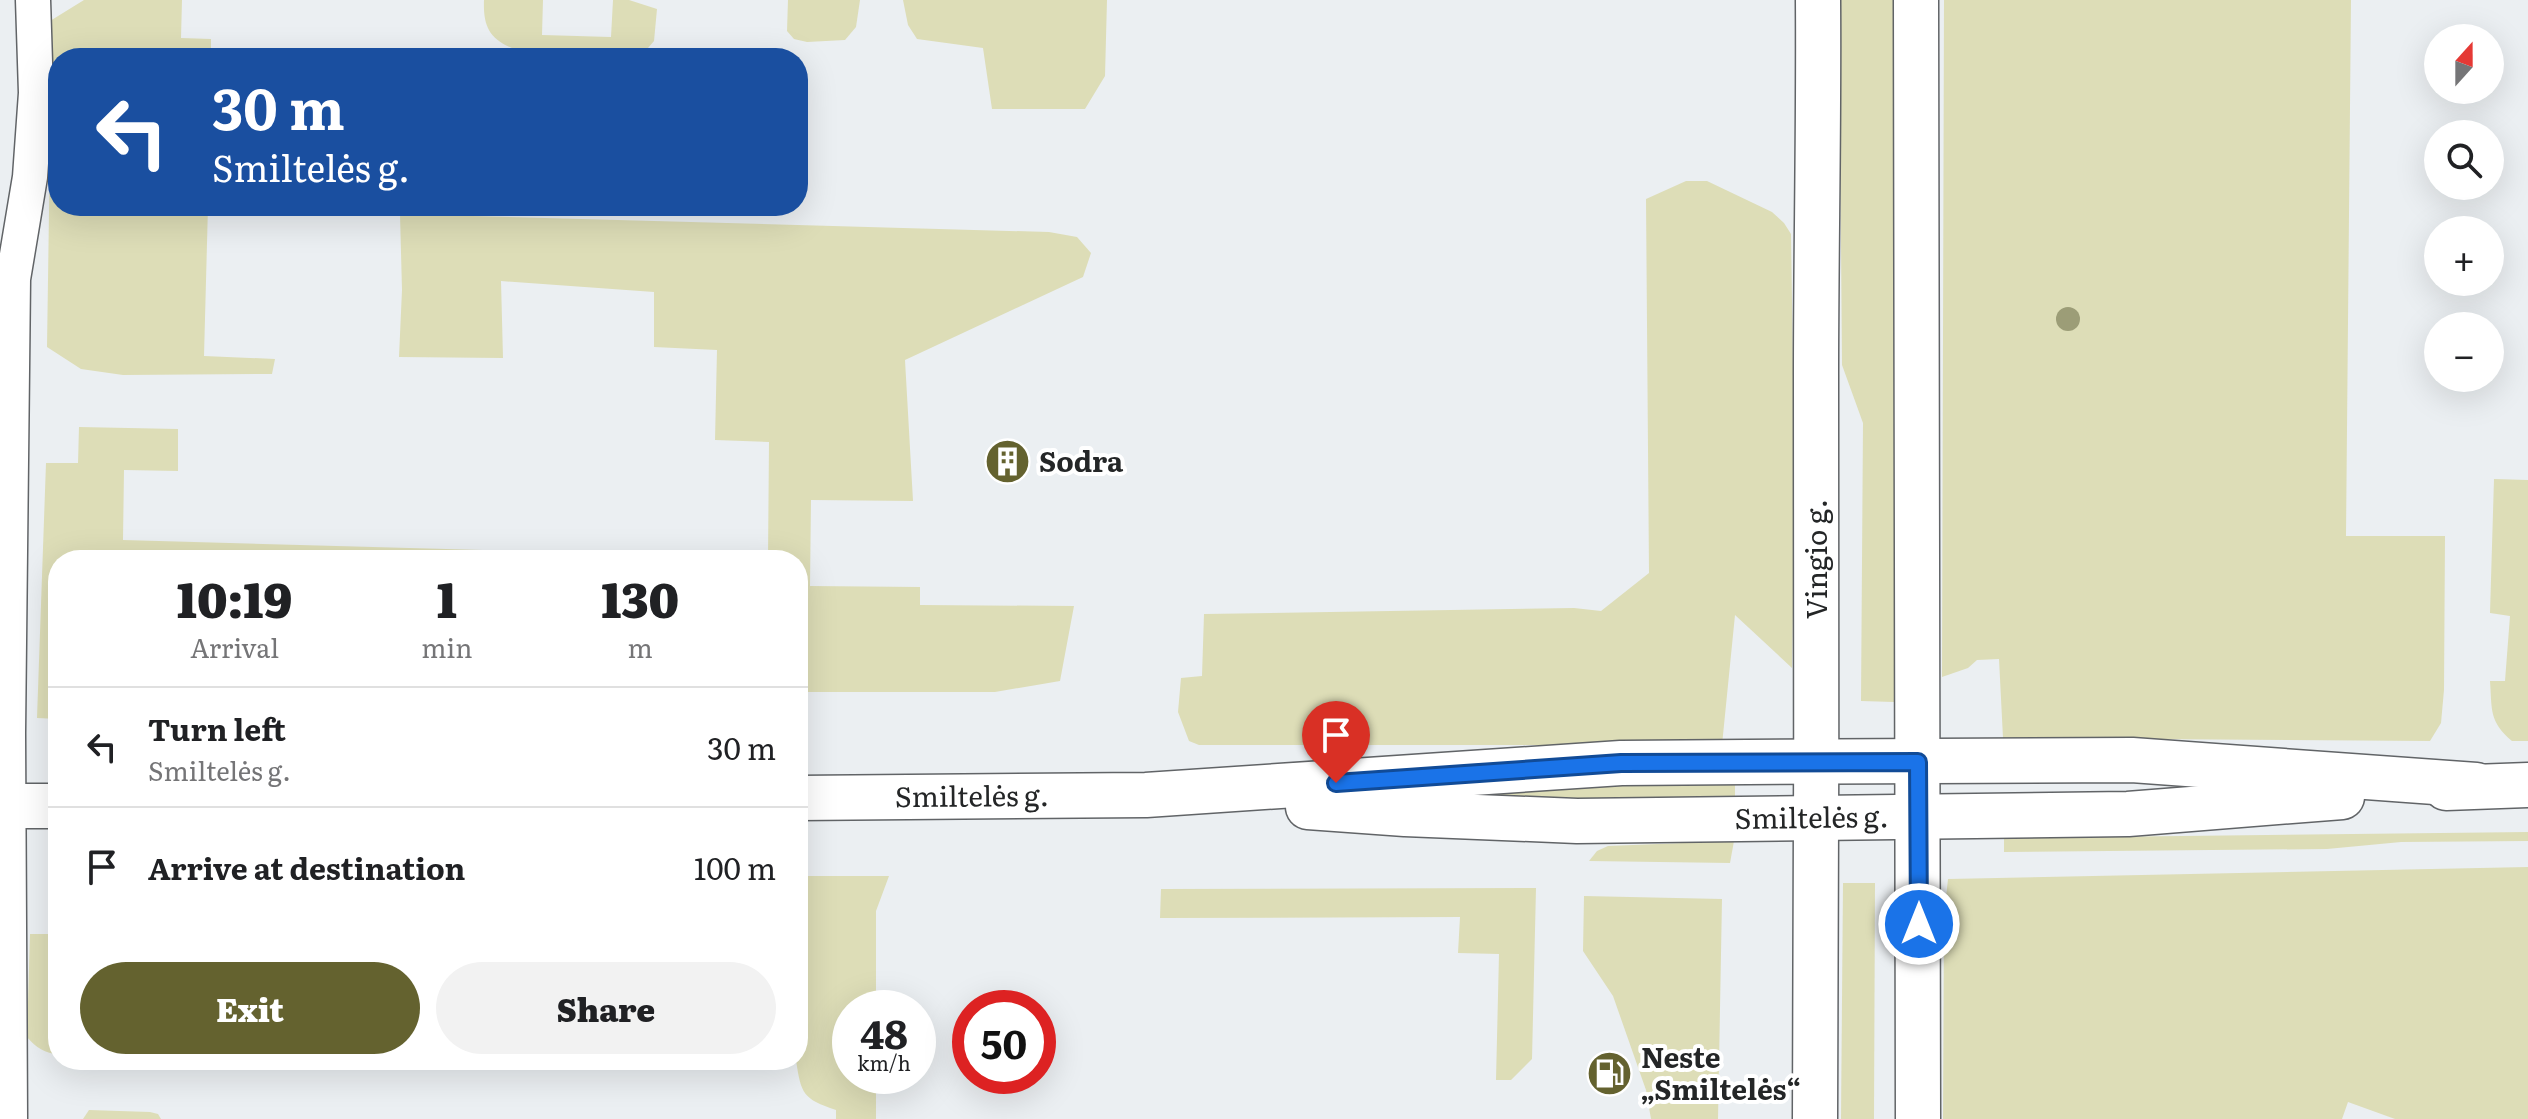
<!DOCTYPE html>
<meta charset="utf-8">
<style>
:root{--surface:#fff;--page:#f2f2f2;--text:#202124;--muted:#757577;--line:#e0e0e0;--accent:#64622f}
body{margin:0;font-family:Literata,serif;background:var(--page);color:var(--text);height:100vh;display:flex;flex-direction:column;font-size:30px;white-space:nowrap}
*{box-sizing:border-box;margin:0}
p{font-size:26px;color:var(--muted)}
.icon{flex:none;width:44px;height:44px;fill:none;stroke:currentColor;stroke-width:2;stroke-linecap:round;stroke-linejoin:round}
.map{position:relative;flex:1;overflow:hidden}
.panel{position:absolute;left:48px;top:550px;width:760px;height:520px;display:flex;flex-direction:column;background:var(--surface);border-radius:32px;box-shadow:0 8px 32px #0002}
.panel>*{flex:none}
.hud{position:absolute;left:48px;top:48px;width:760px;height:168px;border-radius:32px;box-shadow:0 8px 32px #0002;background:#1a4fa0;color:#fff;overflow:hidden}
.needle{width:52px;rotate:21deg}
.tools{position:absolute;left:2424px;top:24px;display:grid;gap:16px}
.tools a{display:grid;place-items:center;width:80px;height:80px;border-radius:50%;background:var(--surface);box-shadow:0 8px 32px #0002;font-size:40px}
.speed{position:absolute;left:832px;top:990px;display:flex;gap:16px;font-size:40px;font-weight:700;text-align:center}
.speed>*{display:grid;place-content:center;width:104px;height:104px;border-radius:50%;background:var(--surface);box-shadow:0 8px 32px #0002;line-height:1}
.speed small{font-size:20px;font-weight:400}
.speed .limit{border:12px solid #d22;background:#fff;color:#111}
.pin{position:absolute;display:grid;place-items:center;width:68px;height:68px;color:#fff;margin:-82px -34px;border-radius:50% 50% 50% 0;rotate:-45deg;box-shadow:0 0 8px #0007}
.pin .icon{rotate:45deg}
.me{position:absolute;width:88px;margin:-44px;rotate:0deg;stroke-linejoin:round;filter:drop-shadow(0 0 6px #0008)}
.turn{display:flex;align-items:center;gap:28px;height:168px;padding:0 32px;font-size:36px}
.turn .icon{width:104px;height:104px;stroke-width:2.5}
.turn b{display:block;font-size:56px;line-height:68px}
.eta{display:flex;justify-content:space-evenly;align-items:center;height:136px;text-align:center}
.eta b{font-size:48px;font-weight:800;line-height:56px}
.primary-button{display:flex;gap:16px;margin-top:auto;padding:16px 32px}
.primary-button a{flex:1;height:92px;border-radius:48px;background:var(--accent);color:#fff;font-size:32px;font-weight:800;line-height:92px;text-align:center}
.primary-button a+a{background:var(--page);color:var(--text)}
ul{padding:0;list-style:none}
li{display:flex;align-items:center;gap:24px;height:120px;padding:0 32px;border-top:2px solid var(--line)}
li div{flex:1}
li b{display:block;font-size:30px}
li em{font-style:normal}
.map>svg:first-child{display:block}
.green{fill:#ddddb7}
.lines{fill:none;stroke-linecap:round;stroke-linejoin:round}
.minor-casing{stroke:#616467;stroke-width:37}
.tertiary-casing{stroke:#616467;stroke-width:47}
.secondary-casing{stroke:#616467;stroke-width:47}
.minor{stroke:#fff;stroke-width:34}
.tertiary{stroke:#fff;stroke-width:44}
.secondary{stroke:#fff;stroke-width:44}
.tree{fill:#9c9d77}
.route-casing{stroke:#114b97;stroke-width:20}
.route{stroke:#1a73e8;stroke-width:14}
.labels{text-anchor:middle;stroke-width:8;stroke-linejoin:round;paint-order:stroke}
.poi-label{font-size:28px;font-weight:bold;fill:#242627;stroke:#fff;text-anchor:start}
.street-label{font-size:28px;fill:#242627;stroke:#fff}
</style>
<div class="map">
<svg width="2528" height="1119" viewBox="0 0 2528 1119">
<rect width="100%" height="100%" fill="#ebeff2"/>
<g class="green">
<path d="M 84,0 L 182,0 L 181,38 L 211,39 L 211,58 L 58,58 L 58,206 L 208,206 L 204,356 L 275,359 L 272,374 L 123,375 L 81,369 L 47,347 L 51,78 L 50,21 Z"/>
<path d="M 484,0 L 543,0 L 542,35 L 611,37 L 613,0 L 629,0 L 657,9 L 654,41 L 642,55 L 514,49 C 489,39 483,26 484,0 Z"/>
<path d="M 788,0 L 860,0 L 856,27 L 845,40 L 807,42 L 794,39 L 787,31 Z"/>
<path d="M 903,0 L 1107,0 L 1105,76 L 1085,109 L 992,109 L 983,48 L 917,39 L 908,25 Z"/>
<path d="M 1839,0 L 1896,0 L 1894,702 L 1861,701 L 1863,423 L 1842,365 Z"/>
<path d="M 1944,0 L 2351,0 L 2346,536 L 2445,536 L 2444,690 L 2441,723 L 2430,741 L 2003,738 L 1999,659 L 1977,660 L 1968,668 L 1942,677 Z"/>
<path d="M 1686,181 L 1707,181 L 1772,212 L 1784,223 L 1791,234 L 1795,503 L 1792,668 L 1735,615 L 1722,745 L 1199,745 L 1189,741 L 1178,712 L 1181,678 L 1202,676 L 1204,614 L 1574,608 L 1601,611 L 1649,573 L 1646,199 Z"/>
<path d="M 400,214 L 1049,232 L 1077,237 L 1091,253 L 1083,277 L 905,360 L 913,501 L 811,500 L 810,586 L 920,587 L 920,605 L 1074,606 L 1060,681 L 995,692 L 798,692 L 798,560 L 58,560 L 58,719 L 37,718 L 46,463 L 78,463 L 79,427 L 178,429 L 178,471 L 124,470 L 123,540 L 768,558 L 769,442 L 715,440 L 717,350 L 654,347 L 654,292 L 501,281 L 503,358 L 399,357 L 402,290 Z"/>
<path d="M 2494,479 L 2528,480 L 2528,741 L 2512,741 C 2489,722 2492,709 2490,681 L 2505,681 L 2510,616 L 2490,613 Z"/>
<path d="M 1735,783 L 1735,797 L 1612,799 L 1406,795 L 1489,784 Z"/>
<path d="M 2528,832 L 2528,841 L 2401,842 L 2327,849 L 2004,852 L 2004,838 Z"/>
<path d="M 1734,841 L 1730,863 L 1589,861 L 1597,851 L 1608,846 Z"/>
<path d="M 2528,867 L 2528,1119 L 2395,1119 L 2348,1102 L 2342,1119 L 1943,1119 L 1944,916 L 1948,879 Z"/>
<path d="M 798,876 L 889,876 L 876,911 L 876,1008 L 850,1008 L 850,1076 L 876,1076 L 876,1119 L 836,1119 L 836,1110 C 803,1099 801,1094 796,1060 Z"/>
<path d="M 1843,883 L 1875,883 L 1874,1119 L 1841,1119 Z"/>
<path d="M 1536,888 L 1532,1059 L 1511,1080 L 1496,1080 L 1499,954 L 1458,953 L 1460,917 L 1160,918 L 1161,889 Z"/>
<path d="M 1584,896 L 1722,899 L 1718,1119 L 1651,1119 L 1646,1090 L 1613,996 L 1583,951 Z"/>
<path d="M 30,934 L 58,934 L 58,1055 C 44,1052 36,1048 27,1037 Z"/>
<path d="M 89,1110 L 150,1112 L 158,1114 L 161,1119 L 83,1119 Z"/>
</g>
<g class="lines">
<defs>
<path id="minor" d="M 10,1119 L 8,733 L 13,279 L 30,177 L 36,93 L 33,0"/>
<g id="tertiary">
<path d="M 2446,788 L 2528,785"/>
<path id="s1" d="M 798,798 L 1146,795 L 1621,763 L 1747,762 L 2132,760 L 2476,785"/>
<path d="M 0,806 L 58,806"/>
<path id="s2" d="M 1308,807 L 1405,814 L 1577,821 L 2128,814 L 2342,797"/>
</g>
<g id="secondary">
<path d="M 1916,0 L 1918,1119"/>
<path d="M 1815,1119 C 1817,871 1816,623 1816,375 C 1816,250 1819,125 1818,0"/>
</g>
</defs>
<use href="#minor" class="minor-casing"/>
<use href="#tertiary" class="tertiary-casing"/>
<use href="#secondary" class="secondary-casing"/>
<use href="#minor" class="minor"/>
<use href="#tertiary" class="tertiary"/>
<use href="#secondary" class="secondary"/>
</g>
<circle class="tree" cx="2068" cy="319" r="12"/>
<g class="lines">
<defs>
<path id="route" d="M 1336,783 L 1621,763 L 1918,762 L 1919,924"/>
</defs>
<use href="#route" class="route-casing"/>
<use href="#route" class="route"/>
</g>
<defs>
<symbol id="building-disc" viewBox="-11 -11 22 22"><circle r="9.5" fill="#64622f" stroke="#fff"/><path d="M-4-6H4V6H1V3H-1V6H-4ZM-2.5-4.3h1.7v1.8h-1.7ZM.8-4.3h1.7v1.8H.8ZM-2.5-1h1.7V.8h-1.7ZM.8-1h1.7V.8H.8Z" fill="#fff"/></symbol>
<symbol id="fuel-disc" viewBox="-11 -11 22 22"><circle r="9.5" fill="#64622f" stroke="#fff"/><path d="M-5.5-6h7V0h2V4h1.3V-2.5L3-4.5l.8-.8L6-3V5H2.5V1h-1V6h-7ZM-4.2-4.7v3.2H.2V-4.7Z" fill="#fff"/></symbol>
</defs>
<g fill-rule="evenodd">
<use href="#building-disc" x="982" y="436" width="51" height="51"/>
<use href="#fuel-disc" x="1584" y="1048" width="51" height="51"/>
</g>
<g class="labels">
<g class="poi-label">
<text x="1039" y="472">Sodra</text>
<text x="1641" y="1068">Neste<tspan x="1641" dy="32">„Smiltelės“</tspan></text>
</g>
<g class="street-label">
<text transform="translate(1817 559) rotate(-90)" y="10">Vingio g.</text>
<text dy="10" stroke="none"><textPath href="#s1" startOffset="174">Smiltelės g.</textPath></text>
<text dy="10" stroke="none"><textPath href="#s2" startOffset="504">Smiltelės g.</textPath></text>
</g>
</g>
</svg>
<div class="tools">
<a><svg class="needle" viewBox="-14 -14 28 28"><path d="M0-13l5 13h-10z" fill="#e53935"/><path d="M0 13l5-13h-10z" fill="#757577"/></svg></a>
<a><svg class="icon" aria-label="search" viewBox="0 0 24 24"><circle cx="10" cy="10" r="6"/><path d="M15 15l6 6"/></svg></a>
<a>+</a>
<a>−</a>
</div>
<div class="speed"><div>48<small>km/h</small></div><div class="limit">50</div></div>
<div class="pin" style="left:1336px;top:783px;background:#d93025"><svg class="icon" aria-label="arrive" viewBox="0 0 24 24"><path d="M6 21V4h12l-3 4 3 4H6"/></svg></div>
<svg class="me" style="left:1919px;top:924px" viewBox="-20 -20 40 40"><circle r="17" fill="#1a73e8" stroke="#fff" stroke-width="3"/><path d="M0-11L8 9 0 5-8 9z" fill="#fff"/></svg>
<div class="hud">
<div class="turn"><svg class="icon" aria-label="left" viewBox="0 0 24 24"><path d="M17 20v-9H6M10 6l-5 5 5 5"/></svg><div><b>30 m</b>Smiltelės g.</div></div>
</div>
<section class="panel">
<div class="eta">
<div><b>10:19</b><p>Arrival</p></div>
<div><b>1</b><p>min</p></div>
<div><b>130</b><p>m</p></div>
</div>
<ul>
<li><svg class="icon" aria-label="left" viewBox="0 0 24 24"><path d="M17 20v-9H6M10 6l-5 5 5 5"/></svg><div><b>Turn left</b><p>Smiltelės g.</p></div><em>30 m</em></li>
<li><svg class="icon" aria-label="arrive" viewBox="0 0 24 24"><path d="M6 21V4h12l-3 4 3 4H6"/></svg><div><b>Arrive at destination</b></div><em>100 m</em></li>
</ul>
<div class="primary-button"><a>Exit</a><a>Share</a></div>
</section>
</div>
